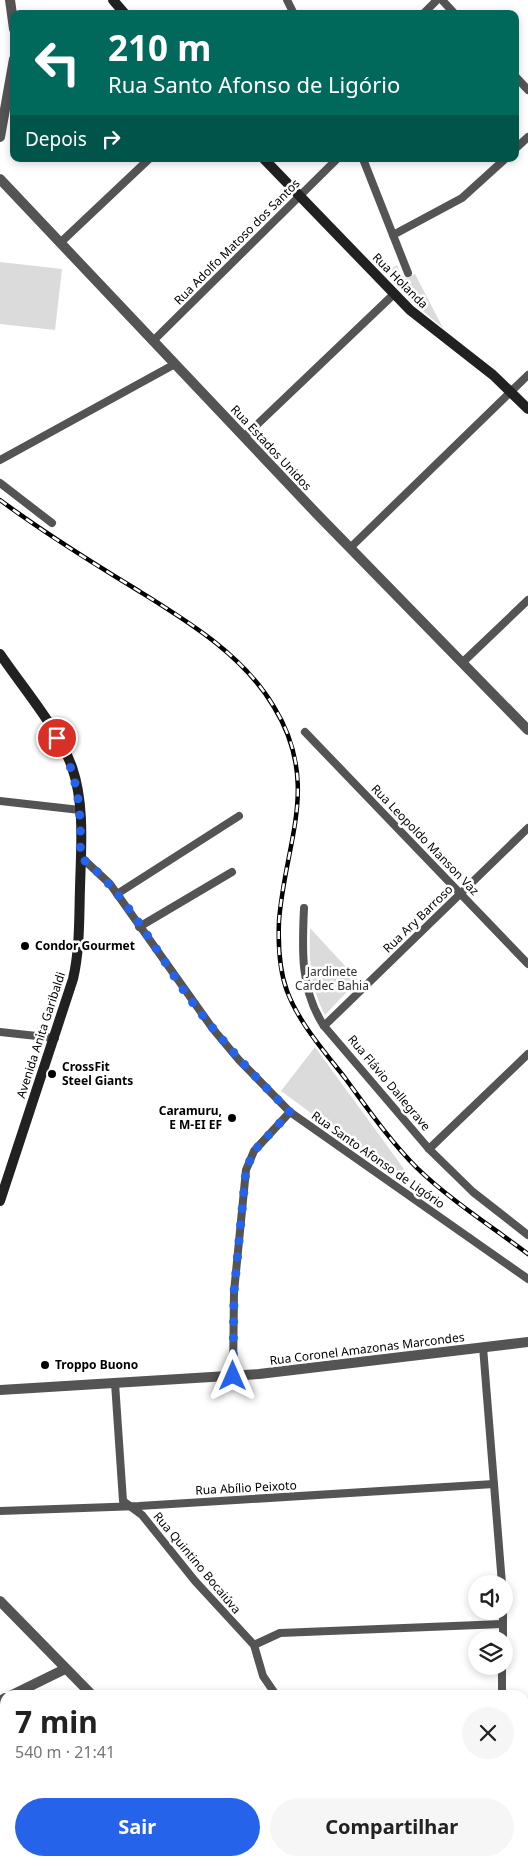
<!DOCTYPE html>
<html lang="pt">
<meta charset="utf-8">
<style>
:root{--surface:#fff;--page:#f6f6f6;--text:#222;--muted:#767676;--accent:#2563eb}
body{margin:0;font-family:"Noto Sans",sans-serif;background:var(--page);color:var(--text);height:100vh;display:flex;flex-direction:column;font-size:19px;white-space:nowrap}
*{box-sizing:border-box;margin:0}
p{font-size:16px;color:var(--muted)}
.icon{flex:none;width:28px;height:28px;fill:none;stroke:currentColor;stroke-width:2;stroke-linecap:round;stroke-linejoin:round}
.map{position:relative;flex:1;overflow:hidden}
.sheet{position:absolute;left:0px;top:1690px;width:529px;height:176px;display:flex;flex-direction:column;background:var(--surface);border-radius:15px 15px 0 0;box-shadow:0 2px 8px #0003}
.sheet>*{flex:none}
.top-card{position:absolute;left:10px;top:10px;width:509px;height:152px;border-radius:10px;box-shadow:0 2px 8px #0003;background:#00695c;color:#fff;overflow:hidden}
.tools{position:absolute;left:468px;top:1575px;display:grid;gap:10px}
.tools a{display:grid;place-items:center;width:45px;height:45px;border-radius:50%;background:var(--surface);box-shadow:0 2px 8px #0003;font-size:25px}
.pin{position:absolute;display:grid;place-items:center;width:42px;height:42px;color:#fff;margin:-21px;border:2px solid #fff;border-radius:50%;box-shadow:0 1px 5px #0007}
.me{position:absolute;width:55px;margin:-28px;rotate:0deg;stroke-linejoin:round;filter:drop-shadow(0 0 4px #0008)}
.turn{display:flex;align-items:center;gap:18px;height:105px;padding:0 15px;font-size:22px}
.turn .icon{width:65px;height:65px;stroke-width:2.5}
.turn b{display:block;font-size:35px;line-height:42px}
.then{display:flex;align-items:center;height:48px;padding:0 15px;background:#0003;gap:10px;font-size:19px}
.round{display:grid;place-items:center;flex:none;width:52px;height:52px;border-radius:26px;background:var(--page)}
.overview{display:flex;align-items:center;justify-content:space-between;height:85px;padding:0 15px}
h1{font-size:30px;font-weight:700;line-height:38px}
.action{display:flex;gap:10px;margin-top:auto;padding:10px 15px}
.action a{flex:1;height:58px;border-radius:30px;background:var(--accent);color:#fff;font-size:20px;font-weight:700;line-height:58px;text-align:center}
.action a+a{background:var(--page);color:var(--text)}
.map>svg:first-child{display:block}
.green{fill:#dbdbdb}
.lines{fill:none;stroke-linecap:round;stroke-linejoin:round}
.minor{stroke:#545454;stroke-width:8}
.tertiary{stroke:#545454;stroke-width:10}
.secondary{stroke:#212121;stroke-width:10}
.rail-casing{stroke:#000;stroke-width:4.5}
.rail{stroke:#fff;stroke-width:2.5;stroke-dasharray:8;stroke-linecap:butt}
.route{stroke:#2563eb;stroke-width:9;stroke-dasharray:0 16.2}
.poi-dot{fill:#000;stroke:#fff;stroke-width:2}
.labels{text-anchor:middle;stroke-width:5;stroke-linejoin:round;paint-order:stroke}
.street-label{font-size:12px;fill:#000;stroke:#fff}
.poi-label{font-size:12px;font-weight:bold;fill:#000;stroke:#fff;text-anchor:start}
.park-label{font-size:12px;fill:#323232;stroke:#fff}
</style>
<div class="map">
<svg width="528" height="1866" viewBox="0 0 528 1866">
<rect width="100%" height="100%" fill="#fff"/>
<g class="green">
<path d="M 0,262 L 62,269 L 55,330 L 0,324 Z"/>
<path d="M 397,265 L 403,280 L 415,274 L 443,328 L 417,306 L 386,272 Z"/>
<path d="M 310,928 L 358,980 L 325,1015 C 310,987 309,959 310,928 Z"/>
<path d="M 315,1047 L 423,1195 L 281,1091 Z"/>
<path d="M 5,1767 L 5,1833 L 0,1835 L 0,1769 Z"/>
<path d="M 17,1861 L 189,1861 L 191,1866 L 19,1866 Z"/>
</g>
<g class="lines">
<g class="minor">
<path d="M 287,0 L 294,14"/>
<path d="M 442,0 L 455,14"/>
<path d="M 423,14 L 437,0"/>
<path d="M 515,76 L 528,90"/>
<path d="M 515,149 L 528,137"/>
<path d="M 363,159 L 408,273"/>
<path d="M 393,235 L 462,198 L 505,159"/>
<path d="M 60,243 L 149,159"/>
<path d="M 153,341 L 337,159"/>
<path d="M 244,437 L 394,294"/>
<path d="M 0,460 L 175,364"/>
<path d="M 0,483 L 52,523"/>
<path d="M 350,548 L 528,375"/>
<path d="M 463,662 L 528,600"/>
<path d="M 305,732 L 528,964"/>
<path d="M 0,801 L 80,810"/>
<path d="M 81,857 L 110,884 L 213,1029 L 239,1060 L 290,1112 L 528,1279"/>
<path d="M 117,894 L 239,816"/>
<path d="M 304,908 C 302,949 300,990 324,1026 L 429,1149 L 473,1192 L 528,1235"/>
<path d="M 139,927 L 232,872"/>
<path d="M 324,1026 L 528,828"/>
<path d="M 0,1032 L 55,1038"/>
<path d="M 429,1149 L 528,1054"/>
<path d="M 483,1347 L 502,1584"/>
<path d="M 233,1376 L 234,1292 L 246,1170 L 254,1151 L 290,1112"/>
<path d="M 115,1383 L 123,1501 L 142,1515 L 195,1581 L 254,1645 L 263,1676 L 276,1695"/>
<path d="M 0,1511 L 139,1506 L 494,1484"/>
<path d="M 503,1639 L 503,1611"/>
<path d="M 254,1645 L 280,1633 L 503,1624"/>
<path d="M 502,1695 L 502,1666"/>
<path d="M 524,1744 L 528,1749"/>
<path d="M 407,1861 L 409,1866"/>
</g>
<g class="tertiary">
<path d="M 10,0 L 14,29"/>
<path d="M 0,137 L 14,59"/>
<path d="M 0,179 L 316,513 L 528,730"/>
<path d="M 0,1390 L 259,1374 L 528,1342"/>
<path d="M 0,1601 L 92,1695"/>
<path d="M 12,1695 L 65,1669"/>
<path d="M 0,1701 L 5,1698"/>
<path d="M 246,1861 L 250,1866"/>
</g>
<g class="secondary">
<path d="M 113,0 L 125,14"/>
<path d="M 264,159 L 410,310 L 493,375 L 528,409"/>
<path d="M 0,654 C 23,688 58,728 72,767 C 85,805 81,848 80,888 C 79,919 80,949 73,979 L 0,1201"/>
</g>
<defs>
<path id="rail" d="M 0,500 C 43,532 88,560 134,588 C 185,620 242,653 274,707 C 321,784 285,842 279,921 C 278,945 279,969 287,991 C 299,1023 324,1051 345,1078 C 368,1109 390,1141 417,1168 C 450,1200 491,1226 528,1254"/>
</defs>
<use href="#rail" class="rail-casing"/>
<use href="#rail" class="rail"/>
</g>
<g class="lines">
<path class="route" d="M 57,738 C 79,775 82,815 80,857 C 123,889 156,951 187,995 C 218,1037 253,1075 290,1112 L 254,1151 L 246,1170 L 234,1292 L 233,1376"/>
</g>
<g class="poi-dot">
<circle cx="25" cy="946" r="5"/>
<circle cx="52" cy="1074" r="5"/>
<circle cx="232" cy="1118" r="5"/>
<circle cx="45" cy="1365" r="5"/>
</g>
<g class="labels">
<g class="street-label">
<text transform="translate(237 242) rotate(-45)" y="4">Rua Adolfo Matoso dos Santos</text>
<text transform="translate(400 281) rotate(45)" y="4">Rua Holanda</text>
<text transform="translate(271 448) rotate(47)" y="4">Rua Estados Unidos</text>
<text transform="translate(425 840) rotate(46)" y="4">Rua Leopoldo Manson Vaz</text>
<text transform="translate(418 919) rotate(-44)" y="4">Rua Ary Barroso</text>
<text transform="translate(41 1035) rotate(-72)" y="4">Avenida Anita Garibaldi</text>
<text transform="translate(389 1083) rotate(50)" y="4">Rua Flávio Dallegrave</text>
<text transform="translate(378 1160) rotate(35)" y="4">Rua Santo Afonso de Ligório</text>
<text transform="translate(367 1349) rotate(-7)" y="4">Rua Coronel Amazonas Marcondes</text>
<text transform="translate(246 1488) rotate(-3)" y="4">Rua Abílio Peixoto</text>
<text transform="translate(197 1563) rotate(50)" y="4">Rua Quintino Bocaiúva</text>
</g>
<g class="poi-label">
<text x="35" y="950">Condor Gourmet</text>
<text x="62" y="1071">CrossFit<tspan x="62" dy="14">Steel Giants</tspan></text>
<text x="222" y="1115" text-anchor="end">Caramuru,<tspan x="222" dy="14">E M-EI EF</tspan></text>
<text x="55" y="1369">Troppo Buono</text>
</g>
<g class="park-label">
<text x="332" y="976">Jardinete<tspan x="332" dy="14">Cardec Bahia</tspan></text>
</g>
</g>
</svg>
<div class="tools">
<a><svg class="icon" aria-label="sound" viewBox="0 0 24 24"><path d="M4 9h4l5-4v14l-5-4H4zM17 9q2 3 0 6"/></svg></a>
<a><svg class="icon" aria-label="layers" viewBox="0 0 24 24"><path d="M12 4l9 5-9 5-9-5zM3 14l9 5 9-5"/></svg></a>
</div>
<div class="pin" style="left:57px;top:738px;background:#d93025"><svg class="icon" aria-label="arrive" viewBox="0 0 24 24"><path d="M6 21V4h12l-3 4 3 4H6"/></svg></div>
<svg class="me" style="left:233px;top:1376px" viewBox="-20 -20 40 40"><path d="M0-17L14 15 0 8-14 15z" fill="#2563eb" stroke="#fff" stroke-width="4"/></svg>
<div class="top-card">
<div class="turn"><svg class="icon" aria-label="left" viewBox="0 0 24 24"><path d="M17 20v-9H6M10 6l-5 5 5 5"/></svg><div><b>210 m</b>Rua Santo Afonso de Ligório</div></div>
<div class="then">Depois<svg class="icon" aria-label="right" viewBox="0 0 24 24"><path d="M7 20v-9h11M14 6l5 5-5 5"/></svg></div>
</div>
<section class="sheet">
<div class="overview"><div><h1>7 min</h1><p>540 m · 21:41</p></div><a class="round"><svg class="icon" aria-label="close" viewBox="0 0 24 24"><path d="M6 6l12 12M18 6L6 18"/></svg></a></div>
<div class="action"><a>Sair</a><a>Compartilhar</a></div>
</section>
</div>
